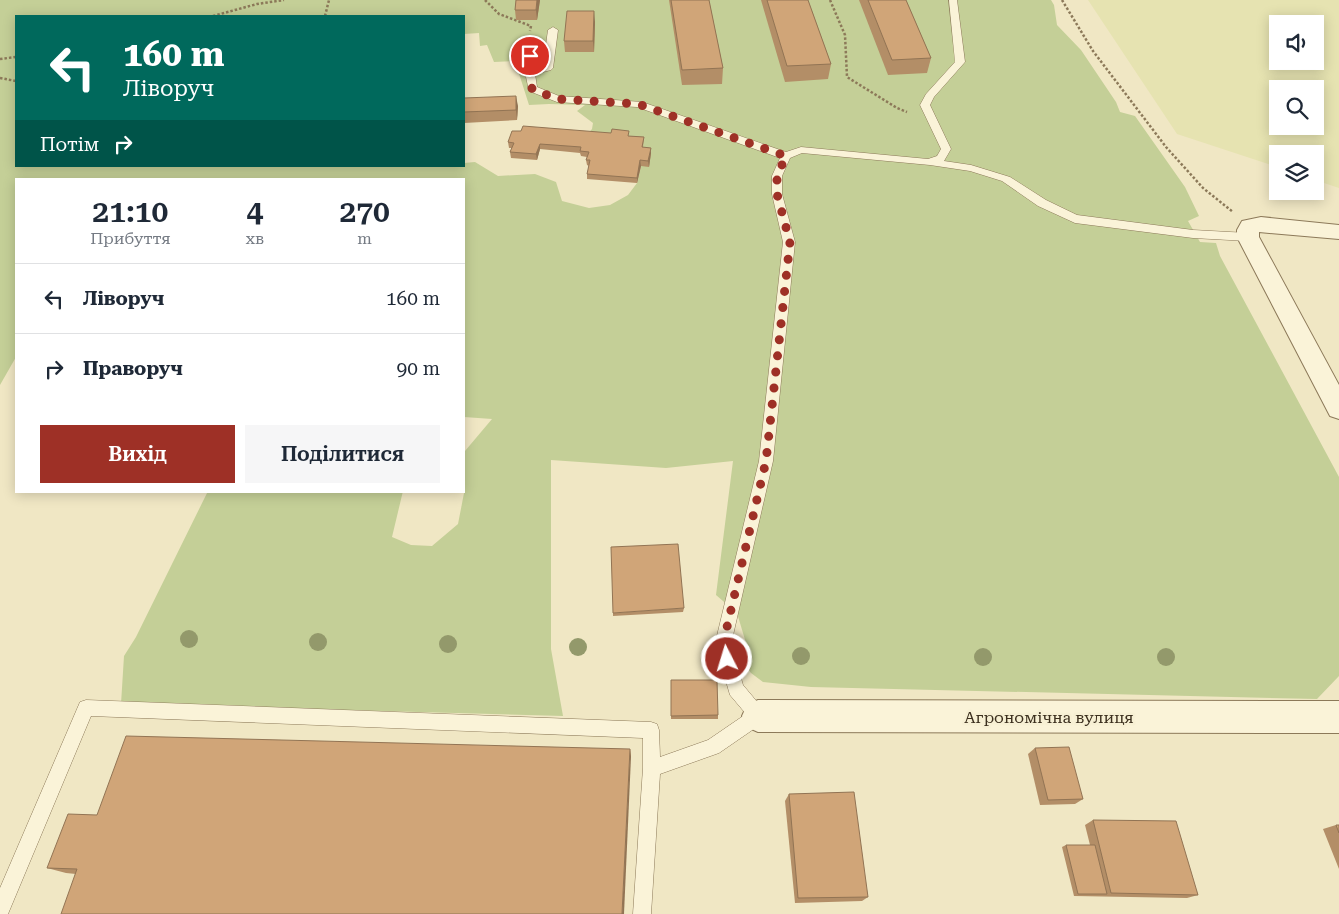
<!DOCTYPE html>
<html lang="uk">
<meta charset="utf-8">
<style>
:root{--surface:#fff;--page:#f6f6f7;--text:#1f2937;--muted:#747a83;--line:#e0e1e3;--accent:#9e3026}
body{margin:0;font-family:"Roboto Serif",serif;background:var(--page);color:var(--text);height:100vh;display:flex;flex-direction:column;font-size:19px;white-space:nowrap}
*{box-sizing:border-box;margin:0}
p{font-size:16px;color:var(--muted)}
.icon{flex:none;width:28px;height:28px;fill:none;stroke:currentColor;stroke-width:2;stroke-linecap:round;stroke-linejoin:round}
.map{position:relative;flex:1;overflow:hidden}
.drawer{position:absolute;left:15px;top:178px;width:450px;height:315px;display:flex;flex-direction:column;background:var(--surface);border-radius:0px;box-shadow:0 2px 12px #0003}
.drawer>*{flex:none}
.guide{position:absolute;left:15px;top:15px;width:450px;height:152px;border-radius:0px;box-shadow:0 2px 12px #0003;background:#00695c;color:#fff;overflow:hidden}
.fabs{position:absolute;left:1269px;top:15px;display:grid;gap:10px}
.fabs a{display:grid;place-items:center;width:55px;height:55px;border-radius:0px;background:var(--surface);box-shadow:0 2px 12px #0003;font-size:25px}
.pin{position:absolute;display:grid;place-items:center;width:42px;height:42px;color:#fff;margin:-21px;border:2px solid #fff;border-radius:50%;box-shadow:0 1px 5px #0007}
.me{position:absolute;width:55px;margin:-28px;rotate:355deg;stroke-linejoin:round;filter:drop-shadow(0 0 4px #0008)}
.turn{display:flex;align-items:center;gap:18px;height:105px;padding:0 25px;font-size:22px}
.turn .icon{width:65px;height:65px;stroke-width:2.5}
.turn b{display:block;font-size:35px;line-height:42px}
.then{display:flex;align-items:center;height:48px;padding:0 25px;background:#0003;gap:10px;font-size:19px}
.eta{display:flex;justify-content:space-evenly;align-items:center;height:85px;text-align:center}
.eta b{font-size:30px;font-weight:600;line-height:35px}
.button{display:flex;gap:10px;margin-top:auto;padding:10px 25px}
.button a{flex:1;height:58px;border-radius:0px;background:var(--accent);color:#fff;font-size:20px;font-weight:600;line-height:58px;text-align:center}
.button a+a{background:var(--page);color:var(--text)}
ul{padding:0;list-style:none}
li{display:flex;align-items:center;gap:15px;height:70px;padding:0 25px;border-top:1px solid var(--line)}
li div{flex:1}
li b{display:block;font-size:19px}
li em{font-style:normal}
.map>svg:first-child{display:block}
.farmland{fill:#e6e3b1;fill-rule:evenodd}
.green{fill:#c4cf97;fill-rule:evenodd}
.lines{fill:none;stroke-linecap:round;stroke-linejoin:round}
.lane-casing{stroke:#8c7959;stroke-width:1}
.street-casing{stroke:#8c7959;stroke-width:2}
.path{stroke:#8c7959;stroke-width:2.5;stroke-dasharray:2.5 2;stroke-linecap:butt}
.lane{fill:#faf3d8;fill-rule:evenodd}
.street{fill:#faf3d8;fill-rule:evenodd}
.tree{fill:#93996b}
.wall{fill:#b38e67}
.shaded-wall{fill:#927454}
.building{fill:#d0a578;stroke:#927454}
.route{stroke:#9e3026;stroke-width:9;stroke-dasharray:0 16.2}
.labels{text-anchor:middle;stroke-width:5;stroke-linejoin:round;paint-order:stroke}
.street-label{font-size:16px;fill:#3b2f1e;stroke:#f7f0d4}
</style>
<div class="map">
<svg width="1339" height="914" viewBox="0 0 1339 914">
<rect width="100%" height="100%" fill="#f0e7c4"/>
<path class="farmland" d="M 1088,0 L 1339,0 L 1339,188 L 1315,180 L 1315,154 L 1278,154 L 1277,167 L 1177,134 ZM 1278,24 L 1315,24 L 1315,61 L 1278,61 ZM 1278,89 L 1315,89 L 1315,126 L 1278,126 Z"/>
<path class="green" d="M 0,0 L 1051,0 L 1054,5 L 1057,25 L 1081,50 L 1116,102 L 1120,112 L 1135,116 L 1185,187 L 1199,216 L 1188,221 L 1200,242 L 1216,243 L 1220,256 L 1339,477 L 1339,676 L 1317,699 L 811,687 L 763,682 L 751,673 L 740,659 L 746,643 L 737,613 L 716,595 L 733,461 L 666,468 L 551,460 L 551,649 L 563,716 L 121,704 L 124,656 L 136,637 L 208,491 L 403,491 L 392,537 L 411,545 L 432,546 L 458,524 L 465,488 L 465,451 L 492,419 L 464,417 L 464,179 L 16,179 L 16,357 L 0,385 ZM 16,16 L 464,16 L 464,34 L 479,33 L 480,46 L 487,45 L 494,62 L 515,61 L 529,105 L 549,104 L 585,105 L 577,111 L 593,123 L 592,129 L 586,136 L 649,166 L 641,166 L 637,183 L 628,195 L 610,205 L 589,208 L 562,201 L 556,182 L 535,174 L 498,176 L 475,162 L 464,163 L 464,166 L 16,166 Z"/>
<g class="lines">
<defs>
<path id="lane" d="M 949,0 L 957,0 L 965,62 L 934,97 L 930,105 L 951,149 L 944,161 L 971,165 L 1010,177 L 1046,200 L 1077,215 L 1193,230 L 1248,233 L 1254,237 L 1248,241 L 1193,238 L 1075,223 L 1038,206 L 1002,181 L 970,171 L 930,165 L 802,153 L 790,158 L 782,176 L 782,194 L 795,242 L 773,461 L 731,644 L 743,685 L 764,710 L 766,716 L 764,722 L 719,753 L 660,774 L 651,914 L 633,914 L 643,768 L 643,738 L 91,716 L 8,914 L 0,914 L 0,888 L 80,702 L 86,700 L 651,722 L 657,724 L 659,730 L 660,757 L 708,740 L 746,714 L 730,695 L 715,644 L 759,461 L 783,242 L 772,194 L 772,176 L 780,158 L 637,107 L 557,102 L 529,91 L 525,72 L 527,70 L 543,66 L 548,30 L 553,27 L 558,30 L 553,68 L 551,70 L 535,74 L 537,87 L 559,96 L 642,102 L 786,152 L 801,147 L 928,159 L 937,156 L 941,149 L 920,105 L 926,94 L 955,62 Z"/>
<g id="street">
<path d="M 1261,217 L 1339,225 L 1339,239 L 1259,232 L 1259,237 L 1339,385 L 1339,419 L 1330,416 L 1237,237 L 1237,230 L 1242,221 Z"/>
<path d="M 758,700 L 1339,701 L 1339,733 L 758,732 L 747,727 L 742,716 L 747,705 Z"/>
</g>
</defs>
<use href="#lane" class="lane-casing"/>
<use href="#street" class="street-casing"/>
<g class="path">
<path d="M 485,0 L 499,14 L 531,26 L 530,31"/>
<path d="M 830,0 L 845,35 L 847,77 L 897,108 L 907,112"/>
<path d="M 1062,0 L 1093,51 L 1166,147 L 1203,188 L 1233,212"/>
<path d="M 213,16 L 257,4 L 284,0"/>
<path d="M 325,16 L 329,0"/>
<path d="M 0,59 L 16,57"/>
<path d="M 0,78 L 16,81"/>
</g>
<use href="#lane" class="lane"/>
<use href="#street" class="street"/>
</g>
<g class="tree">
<circle cx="189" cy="639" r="9"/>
<circle cx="318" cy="642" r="9"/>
<circle cx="448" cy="644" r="9"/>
<circle cx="578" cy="647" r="9"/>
<circle cx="801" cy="656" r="9"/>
<circle cx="983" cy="657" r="9"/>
<circle cx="1166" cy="657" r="9"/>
</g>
<g class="wall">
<path d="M 516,0 L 540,0 L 537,20 L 516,20 L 515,10 Z"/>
<path d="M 669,0 L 709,0 L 723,68 L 722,84 L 682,85 Z"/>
<path d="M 761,0 L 808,0 L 831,64 L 828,79 L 785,82 Z"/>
<path d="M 859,0 L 906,0 L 931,58 L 927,73 L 888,75 Z"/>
<path d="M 595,22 L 594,52 L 565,52 L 564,41 Z"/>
<path d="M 464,98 L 518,106 L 517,120 L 464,123 Z"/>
<path d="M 629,136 L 644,137 L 643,147 L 651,148 L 651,153 L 649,167 L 641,166 L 637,183 L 587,179 L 587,174 L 589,166 L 587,165 L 586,160 L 587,157 L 581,156 L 580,153 L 540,149 L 537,160 L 511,158 L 510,152 L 512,148 L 509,148 L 508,142 Z"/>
<path d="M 684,608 L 683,612 L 613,616 L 613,613 Z"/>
<path d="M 671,680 L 718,715 L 718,719 L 671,719 Z"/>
<path d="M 1035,748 L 1083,799 L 1075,804 L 1040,805 L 1028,754 Z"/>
<path d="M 630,749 L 631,757 L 76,874 L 66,873 L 47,868 L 97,815 Z"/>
<path d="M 789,794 L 868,897 L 862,901 L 795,903 L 785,801 Z"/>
<path d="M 1093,820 L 1198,895 L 1187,898 L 1074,896 L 1062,847 L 1066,845 L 1090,845 L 1085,825 Z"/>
<path d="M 1336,825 L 1339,825 L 1339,869 L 1323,829 Z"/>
</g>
<g class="shaded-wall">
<path d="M 537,0 L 540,0 L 537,20 L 536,10 Z"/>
<path d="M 594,11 L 595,22 L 594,52 L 593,41 Z"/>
<path d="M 516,96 L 518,106 L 517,120 L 516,110 Z"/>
<path d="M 540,144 L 540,149 L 537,160 L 536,154 Z"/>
<path d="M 651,148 L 651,153 L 649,167 L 648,161 Z"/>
<path d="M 640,160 L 641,166 L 637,183 L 637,178 Z"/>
<path d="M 630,749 L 631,757 L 624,914 L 622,914 Z"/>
</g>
<g class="building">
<path d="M 516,0 L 537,0 L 536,10 L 515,10 Z"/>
<path d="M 671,0 L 709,0 L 723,68 L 682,70 Z"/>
<path d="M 767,0 L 808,0 L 831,64 L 787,66 Z"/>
<path d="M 868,0 L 906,0 L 931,58 L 892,60 Z"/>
<path d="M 567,11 L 594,11 L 593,41 L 564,41 Z"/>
<path d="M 516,96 L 516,110 L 464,112 L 464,98 Z"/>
<path d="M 523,126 L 611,133 L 612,129 L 629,131 L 628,136 L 644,137 L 642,147 L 651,148 L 648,161 L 640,160 L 637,178 L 587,174 L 590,160 L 586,160 L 589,152 L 580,151 L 581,147 L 540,144 L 536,154 L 510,152 L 514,143 L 508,142 L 512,131 L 521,131 Z"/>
<path d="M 678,544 L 684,608 L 613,613 L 611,547 Z"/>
<path d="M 671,680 L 717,680 L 718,715 L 671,716 Z"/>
<path d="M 126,736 L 630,749 L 622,914 L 61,914 L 77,869 L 47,868 L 68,814 L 97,815 Z"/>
<path d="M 1069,747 L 1083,799 L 1048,800 L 1035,748 Z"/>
<path d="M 854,792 L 868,897 L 798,898 L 789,794 Z"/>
<path d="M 1093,820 L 1176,821 L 1198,895 L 1111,893 Z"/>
<path d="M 1336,825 L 1339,825 L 1339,833 Z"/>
<path d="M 1066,845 L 1095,845 L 1107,894 L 1078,894 Z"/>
</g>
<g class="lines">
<path class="route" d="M 530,56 L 532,89 L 557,99 L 638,104 L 786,156 L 777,176 L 777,194 L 790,242 L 766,461 L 723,644 L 727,659"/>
</g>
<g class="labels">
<g class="street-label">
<text x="1049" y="723">Агрономічна вулиця</text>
</g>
</g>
</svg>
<div class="fabs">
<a><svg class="icon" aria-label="sound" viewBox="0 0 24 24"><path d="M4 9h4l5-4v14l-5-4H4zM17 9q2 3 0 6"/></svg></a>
<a><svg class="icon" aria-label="search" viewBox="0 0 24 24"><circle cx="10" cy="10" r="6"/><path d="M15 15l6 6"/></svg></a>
<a><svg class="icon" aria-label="layers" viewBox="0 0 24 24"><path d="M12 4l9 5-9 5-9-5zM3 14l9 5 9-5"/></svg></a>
</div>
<div class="pin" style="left:530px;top:56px;background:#d93025"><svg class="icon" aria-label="arrive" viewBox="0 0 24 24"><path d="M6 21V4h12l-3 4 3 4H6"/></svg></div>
<svg class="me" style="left:727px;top:659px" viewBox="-20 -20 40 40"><circle r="17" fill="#9e3026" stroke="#fff" stroke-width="3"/><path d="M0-11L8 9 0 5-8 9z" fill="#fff"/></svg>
<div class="guide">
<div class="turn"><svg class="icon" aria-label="left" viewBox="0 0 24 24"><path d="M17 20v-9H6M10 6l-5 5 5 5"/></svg><div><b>160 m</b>Ліворуч</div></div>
<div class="then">Потім<svg class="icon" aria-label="right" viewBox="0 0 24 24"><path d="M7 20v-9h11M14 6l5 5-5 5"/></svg></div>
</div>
<section class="drawer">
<div class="eta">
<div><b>21:10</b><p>Прибуття</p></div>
<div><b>4</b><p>хв</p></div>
<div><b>270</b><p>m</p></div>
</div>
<ul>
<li><svg class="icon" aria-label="left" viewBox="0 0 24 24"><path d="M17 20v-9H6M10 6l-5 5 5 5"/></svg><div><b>Ліворуч</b></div><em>160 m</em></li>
<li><svg class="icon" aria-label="right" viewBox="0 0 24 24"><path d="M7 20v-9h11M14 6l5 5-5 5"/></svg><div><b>Праворуч</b></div><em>90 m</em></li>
</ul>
<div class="button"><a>Вихід</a><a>Поділитися</a></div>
</section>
</div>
